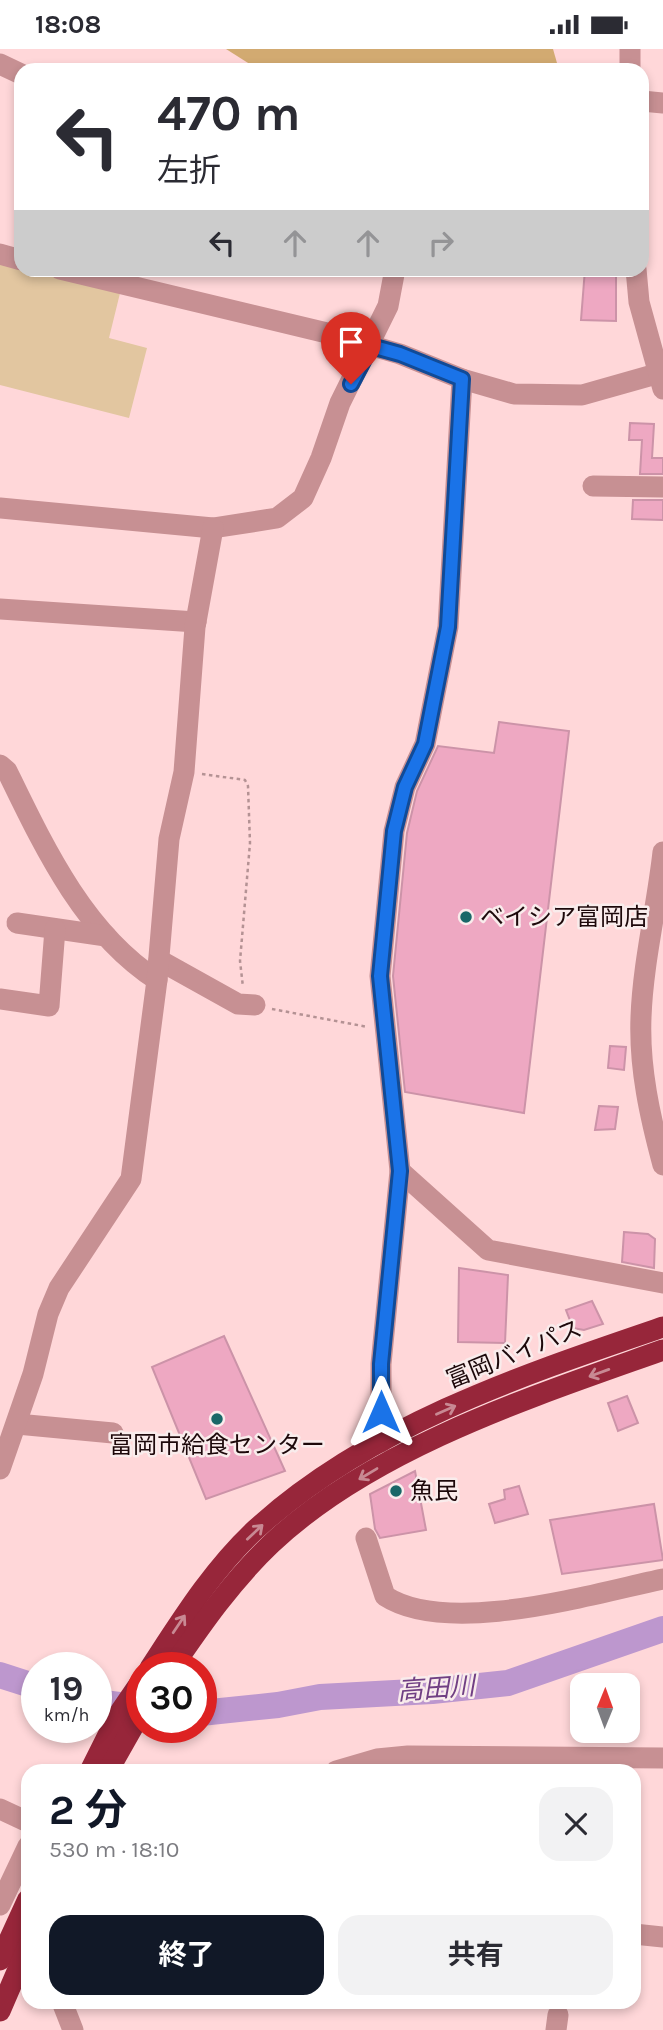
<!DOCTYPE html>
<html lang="ja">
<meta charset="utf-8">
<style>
:root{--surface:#fff;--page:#f2f2f3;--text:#2b2b33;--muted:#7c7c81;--accent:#111827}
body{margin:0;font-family:Karla,"Noto Sans JP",sans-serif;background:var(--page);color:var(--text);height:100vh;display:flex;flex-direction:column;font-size:26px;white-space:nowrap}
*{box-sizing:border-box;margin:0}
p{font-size:23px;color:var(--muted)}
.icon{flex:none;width:38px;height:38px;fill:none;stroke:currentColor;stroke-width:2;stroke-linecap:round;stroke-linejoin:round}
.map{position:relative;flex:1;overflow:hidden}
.panel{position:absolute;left:21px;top:1715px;width:620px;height:245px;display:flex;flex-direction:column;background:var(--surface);border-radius:21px;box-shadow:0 4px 10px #0003}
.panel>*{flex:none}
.top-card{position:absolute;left:14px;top:14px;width:635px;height:214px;border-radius:21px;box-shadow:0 4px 10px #0003;background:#fff;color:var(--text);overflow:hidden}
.needle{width:46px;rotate:1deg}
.buttons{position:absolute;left:570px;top:1624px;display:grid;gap:14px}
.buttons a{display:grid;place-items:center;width:70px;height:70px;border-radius:14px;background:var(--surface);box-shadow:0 4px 10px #0003;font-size:35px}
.speed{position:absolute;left:21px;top:1603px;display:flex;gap:14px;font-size:35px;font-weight:700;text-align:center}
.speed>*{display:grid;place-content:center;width:91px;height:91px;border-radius:50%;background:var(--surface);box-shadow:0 4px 10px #0003;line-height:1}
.speed small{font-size:18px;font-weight:400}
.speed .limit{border:10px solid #d22;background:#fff;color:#111}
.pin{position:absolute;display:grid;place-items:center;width:60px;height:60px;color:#fff;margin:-72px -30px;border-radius:50% 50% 50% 0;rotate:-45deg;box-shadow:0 0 7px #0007}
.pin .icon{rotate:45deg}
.me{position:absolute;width:77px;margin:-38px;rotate:0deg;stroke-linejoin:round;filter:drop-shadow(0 0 5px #0008)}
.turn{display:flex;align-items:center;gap:24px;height:147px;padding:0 28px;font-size:32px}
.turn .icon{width:91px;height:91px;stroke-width:2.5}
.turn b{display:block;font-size:49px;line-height:60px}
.lanes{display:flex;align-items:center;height:66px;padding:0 28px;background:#0003;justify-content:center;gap:35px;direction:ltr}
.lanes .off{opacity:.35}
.round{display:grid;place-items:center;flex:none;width:74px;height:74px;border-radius:21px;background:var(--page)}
.head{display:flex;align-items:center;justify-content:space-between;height:119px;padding:0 28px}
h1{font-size:42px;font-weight:700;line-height:52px;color:var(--accent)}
.button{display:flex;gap:14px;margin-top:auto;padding:14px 28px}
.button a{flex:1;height:80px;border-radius:21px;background:var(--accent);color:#fff;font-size:28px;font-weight:700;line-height:80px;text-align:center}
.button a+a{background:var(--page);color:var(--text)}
.status{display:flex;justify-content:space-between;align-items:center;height:49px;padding:0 35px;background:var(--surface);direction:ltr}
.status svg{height:19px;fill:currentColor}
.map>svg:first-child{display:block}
.green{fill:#e2c6a0}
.forest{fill:#d2aa71}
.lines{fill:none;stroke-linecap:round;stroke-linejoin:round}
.river{stroke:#bd97ce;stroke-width:26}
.building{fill:#eea8c2;stroke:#cc93a8;stroke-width:2}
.path{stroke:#b49294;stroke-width:2.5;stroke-dasharray:3.5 3.5;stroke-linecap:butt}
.minor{stroke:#c79093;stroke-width:21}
.highway{stroke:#97263a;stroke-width:21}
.oneway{stroke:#c88993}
.route-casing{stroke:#114b97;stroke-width:18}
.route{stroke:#1a73e8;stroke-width:12}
.poi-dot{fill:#196768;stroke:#f9ecec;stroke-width:2.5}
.labels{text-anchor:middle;stroke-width:5;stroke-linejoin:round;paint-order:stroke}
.poi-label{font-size:24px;fill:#1c080a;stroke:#f9ecec;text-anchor:start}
.street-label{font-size:24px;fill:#1c080a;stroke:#f9ecec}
.water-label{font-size:26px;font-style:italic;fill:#703f83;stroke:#f9ecec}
</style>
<div class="status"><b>18:08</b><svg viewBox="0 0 49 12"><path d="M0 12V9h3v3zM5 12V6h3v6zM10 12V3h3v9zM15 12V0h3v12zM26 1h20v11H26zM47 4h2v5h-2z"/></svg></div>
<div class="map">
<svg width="663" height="1981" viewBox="0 0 663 1981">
<rect width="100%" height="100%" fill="#ffd7d9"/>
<path class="green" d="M 0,205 L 21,220 L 60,221 L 122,236 L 109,289 L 147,299 L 129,369 L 0,336 Z"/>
<path class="forest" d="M 226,0 L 553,0 L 559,21 L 259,21 Z"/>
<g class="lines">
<g class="river">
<path d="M 0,1626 L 37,1638"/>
<path d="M 96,1653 L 142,1659"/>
<path d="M 201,1664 L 278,1656 L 320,1648 L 432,1642 L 508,1634 L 663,1580"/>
</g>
</g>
<g class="building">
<path d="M 585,220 L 616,220 L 616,272 L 581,271 Z"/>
<path d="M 630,374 L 654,375 L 652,409 L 663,409 L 663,425 L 640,425 L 642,391 L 629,391 Z"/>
<path d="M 633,451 L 663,451 L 663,471 L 632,470 Z"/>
<path d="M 499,673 L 569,682 L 524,1064 L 405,1043 L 393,927 L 407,784 L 417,742 L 438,697 L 494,704 Z"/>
<path d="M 610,997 L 626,998 L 624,1021 L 608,1019 Z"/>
<path d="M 599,1057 L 618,1058 L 615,1080 L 595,1081 Z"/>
<path d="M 624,1183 L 648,1185 L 655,1190 L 654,1219 L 622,1213 Z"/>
<path d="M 459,1219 L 508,1226 L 505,1294 L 458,1293 Z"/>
<path d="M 592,1252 L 603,1275 L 584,1281 L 573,1279 L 566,1261 Z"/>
<path d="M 224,1287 L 285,1422 L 206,1450 L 152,1318 Z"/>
<path d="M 627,1347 L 638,1374 L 618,1382 L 608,1354 Z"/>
<path d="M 415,1422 L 426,1481 L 380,1489 L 375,1480 L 370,1445 Z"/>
<path d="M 519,1437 L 528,1465 L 495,1474 L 489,1455 L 505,1450 L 504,1441 Z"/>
<path d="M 654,1455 L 663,1511 L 562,1525 L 550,1471 Z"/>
</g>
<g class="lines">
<g class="path">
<path d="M 202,725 L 245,731 L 248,737 L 250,794 L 240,912 L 243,938"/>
<path d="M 272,960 L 368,978"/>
</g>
<g class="minor">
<path d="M 630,0 L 630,21"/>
<path d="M 0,15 L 21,25"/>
<path d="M 642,52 L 663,54"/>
<path d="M 0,205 L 21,211"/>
<path d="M 60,220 L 327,284 L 400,305 L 462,330 L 514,345 L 582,346 L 663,323"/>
<path d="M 636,220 L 639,253 L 663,340"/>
<path d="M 593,437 L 663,438"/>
<path d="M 0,459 L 213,479 L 277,469 L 303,449 L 321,409 L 340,354 L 388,257 L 395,220"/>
<path d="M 0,560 L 196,573"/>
<path d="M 0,716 L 7,722 C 44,798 84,884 157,931"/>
<path d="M 663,803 C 657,858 643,913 641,968 C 639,1019 650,1068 663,1116"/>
<path d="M 17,874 L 106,887"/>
<path d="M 159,911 L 238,955 L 255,956"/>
<path d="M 0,950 L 49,957 L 55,880"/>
<path d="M 400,1122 L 488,1201 L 663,1234"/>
<path d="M 17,1375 L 113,1384"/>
<path d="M 381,1393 L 381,1315 L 400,1122 L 380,927 L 394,782 L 405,738 L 425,695 L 448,578 L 462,330"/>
<path d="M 0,1420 L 33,1325 L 48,1265 L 59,1239 L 131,1130 L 157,931 L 169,790 L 184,723 L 195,578 L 213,479"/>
<path d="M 366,1489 L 385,1547 C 448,1588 592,1545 663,1530"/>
<path d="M 336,1722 L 377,1710 L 408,1707 L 663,1709"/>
<path d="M 0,1760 L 28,1773"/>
<path d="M 0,1856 L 28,1797"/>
<path d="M 634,1885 L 663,1888"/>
<path d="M 62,1953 L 73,1981"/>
<path d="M 556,1981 L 558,1966"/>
</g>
<g class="highway">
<path d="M 150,1619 C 182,1570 213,1520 256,1480 C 369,1377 522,1326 663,1278"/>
<path d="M 172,1619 C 202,1575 232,1532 271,1495 C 372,1399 534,1347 663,1301"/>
<path d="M 90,1722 L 118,1666 L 142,1631"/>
<path d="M 108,1722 L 142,1662"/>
<path d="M 0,1911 L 28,1850"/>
<path d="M 0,1962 L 28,1897"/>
</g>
</g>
<defs><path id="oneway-shaft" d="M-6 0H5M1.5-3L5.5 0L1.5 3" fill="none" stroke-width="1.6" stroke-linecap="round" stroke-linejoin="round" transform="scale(1.75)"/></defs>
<g class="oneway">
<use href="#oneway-shaft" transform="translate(599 1324) rotate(160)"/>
<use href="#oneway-shaft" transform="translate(446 1361) rotate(-24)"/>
<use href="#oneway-shaft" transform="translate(368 1425) rotate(149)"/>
<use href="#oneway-shaft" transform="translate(255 1483) rotate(-43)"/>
<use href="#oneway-shaft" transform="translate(179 1575) rotate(-56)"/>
</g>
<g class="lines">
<defs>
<path id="route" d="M 351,335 L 371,297 L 400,305 L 462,330 L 448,578 L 425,695 L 405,738 L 394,782 L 380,927 L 400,1122 L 381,1315 L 381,1363"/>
</defs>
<use href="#route" class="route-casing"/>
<use href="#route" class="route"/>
</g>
<g class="poi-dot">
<circle cx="466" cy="868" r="7"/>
<circle cx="217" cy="1370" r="7"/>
<circle cx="396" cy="1442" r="7"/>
</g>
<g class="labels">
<g class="poi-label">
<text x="480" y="876">ベイシア富岡店</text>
<text x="217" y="1404" text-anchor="middle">富岡市給食センター</text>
<text x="410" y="1450">魚民</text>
</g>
<g class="street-label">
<text transform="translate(514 1305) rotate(-22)" y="8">富岡バイパス</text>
</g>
<g class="water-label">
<text transform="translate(436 1639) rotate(-4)" y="9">高田川</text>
</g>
</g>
</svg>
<div class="buttons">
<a><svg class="needle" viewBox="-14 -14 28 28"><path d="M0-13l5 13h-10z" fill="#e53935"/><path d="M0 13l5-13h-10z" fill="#7c7c81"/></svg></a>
</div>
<div class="speed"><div>19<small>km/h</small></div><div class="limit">30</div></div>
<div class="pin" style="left:351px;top:335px;background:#d93025"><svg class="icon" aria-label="arrive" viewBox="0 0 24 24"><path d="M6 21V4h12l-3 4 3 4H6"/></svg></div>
<svg class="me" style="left:381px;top:1363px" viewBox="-20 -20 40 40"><path d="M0-17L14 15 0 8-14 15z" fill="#1a73e8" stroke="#fff" stroke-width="4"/></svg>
<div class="top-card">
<div class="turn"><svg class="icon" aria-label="left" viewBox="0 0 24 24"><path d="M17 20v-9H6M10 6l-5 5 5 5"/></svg><div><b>470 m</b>左折</div></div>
<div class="lanes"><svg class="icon" aria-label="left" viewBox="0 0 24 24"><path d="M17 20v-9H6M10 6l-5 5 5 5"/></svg><svg class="icon off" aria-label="ahead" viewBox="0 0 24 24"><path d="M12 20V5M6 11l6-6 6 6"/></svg><svg class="icon off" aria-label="ahead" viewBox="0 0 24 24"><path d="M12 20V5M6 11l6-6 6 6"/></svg><svg class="icon off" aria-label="right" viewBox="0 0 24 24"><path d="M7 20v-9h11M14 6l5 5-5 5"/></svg></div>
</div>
<section class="panel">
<div class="head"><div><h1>2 分</h1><p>530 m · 18:10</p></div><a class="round"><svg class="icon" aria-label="close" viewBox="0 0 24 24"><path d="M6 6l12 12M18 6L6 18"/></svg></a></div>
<div class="button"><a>終了</a><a>共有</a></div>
</section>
</div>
